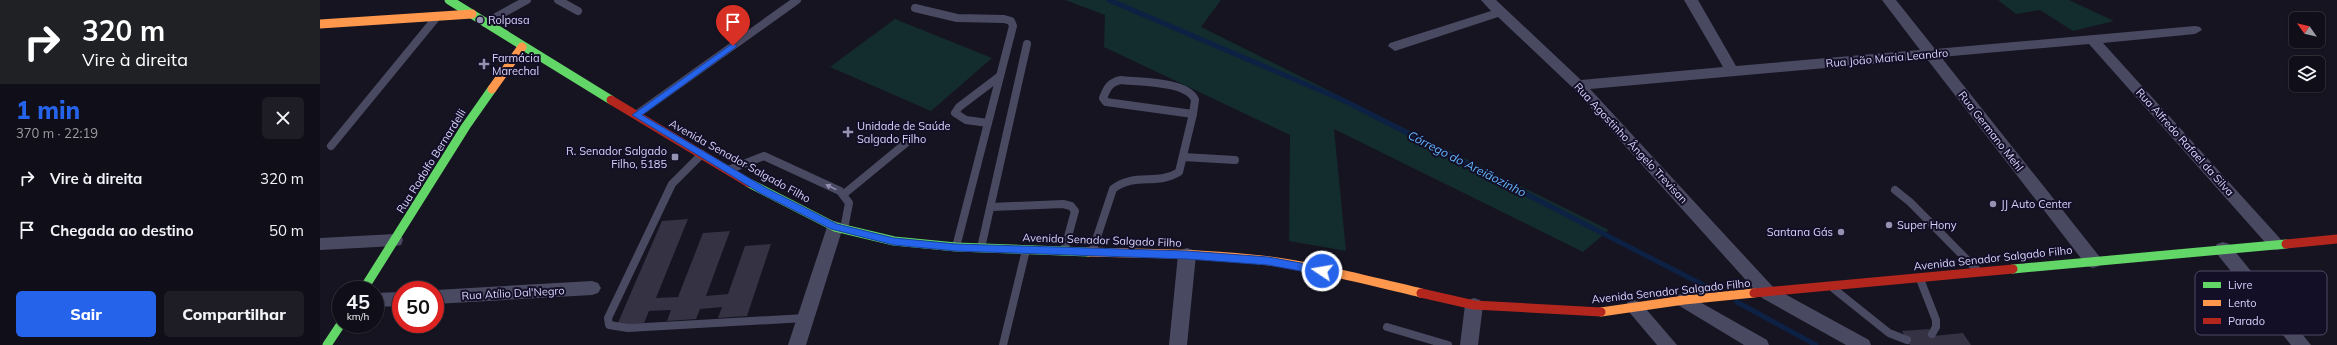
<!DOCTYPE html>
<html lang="pt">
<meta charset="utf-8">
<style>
:root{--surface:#100f19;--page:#1e1d26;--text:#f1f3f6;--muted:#9c9ca2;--line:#302f38;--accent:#2563eb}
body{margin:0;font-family:Mulish,sans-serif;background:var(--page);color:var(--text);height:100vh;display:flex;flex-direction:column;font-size:15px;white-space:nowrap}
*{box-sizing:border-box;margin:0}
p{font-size:13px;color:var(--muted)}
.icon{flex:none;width:22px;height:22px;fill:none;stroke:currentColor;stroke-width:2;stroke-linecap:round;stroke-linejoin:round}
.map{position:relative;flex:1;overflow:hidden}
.sheet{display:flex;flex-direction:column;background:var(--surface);width:320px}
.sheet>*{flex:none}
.guide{background:#202124;color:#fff;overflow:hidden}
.needle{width:26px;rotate:304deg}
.controls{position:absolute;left:1969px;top:12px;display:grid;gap:8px}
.controls a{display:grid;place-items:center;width:36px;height:36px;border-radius:6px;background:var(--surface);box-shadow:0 1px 3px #0004,0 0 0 1px var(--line);font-size:20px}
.speed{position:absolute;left:12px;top:281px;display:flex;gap:8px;font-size:20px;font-weight:700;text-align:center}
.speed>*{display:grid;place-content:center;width:52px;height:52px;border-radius:50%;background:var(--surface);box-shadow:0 1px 3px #0004,0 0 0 1px var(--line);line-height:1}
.speed small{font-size:10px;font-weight:400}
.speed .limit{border:6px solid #d22;background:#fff;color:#111}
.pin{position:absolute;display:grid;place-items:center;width:34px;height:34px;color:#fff;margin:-41px -17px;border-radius:50% 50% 50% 0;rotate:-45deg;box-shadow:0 0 4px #0007}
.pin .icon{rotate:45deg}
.me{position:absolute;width:44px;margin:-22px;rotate:282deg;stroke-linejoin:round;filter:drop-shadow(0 0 3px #0008)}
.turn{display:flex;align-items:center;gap:14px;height:84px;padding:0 16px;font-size:18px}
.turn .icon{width:52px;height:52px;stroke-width:2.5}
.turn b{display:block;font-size:28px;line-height:34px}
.round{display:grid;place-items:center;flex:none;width:42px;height:42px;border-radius:6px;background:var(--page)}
.headline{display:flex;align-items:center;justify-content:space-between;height:68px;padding:0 16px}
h1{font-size:24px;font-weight:800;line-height:30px;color:var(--accent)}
.primary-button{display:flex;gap:8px;margin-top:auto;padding:8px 16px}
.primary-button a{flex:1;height:46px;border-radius:6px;background:var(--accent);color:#fff;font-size:16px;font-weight:800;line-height:46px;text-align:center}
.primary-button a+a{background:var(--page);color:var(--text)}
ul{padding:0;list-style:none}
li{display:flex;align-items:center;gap:12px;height:52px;padding:0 16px}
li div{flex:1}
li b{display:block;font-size:15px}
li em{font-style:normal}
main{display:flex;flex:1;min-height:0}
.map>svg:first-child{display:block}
.green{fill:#132c2d}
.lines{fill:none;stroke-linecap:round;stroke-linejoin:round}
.stream{stroke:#0d2144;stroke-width:5}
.building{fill:#343243}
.lane{stroke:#4a4962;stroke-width:8}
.street{fill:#4a4962;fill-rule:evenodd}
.fast{stroke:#63d668;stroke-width:9}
.slow{stroke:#ff974d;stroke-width:9}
.jam{stroke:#b3261e;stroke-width:9}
.oneway{fill:#928eb0}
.route{fill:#2563eb;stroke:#184099}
.poi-dot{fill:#9591b1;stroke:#130f26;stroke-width:1.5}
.labels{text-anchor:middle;stroke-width:4;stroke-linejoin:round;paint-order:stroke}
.poi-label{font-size:11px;fill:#d9d4ff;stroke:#130f26;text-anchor:start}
.street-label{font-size:11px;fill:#d9d4ff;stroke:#130f26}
.water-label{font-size:12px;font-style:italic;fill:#62b6ff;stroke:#130f26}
.key{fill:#130f26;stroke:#4e4a67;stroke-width:1}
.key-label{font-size:11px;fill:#d9d4ff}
</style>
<main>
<section class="sheet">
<div class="guide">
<div class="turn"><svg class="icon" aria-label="right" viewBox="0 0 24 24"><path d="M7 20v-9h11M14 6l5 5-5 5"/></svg><div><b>320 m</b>Vire à direita</div></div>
</div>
<div class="headline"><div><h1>1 min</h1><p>370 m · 22:19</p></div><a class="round"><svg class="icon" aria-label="close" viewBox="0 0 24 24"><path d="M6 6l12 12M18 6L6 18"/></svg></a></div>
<ul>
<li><svg class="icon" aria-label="right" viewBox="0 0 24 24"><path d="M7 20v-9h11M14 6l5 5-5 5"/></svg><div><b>Vire à direita</b></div><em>320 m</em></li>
<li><svg class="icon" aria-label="arrive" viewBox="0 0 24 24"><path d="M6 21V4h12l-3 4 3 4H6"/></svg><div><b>Chegada ao destino</b></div><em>50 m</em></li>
</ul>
<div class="primary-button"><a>Sair</a><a>Compartilhar</a></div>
</section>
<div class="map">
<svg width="2017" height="345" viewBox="0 0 2017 345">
<rect width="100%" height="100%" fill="#161421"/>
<g class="green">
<path d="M 745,0 L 901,0 L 881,27 L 1289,230 L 1263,252 L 1014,129 L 1026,251 L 969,241 L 970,135 L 784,47 L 785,15 Z"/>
<path d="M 1678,0 L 1749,0 L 1794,21 L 1753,31 L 1720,10 L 1696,14 Z"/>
<path d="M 575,19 L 672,58 L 611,111 L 510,67 Z"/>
</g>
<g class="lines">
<g class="stream">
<path d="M 789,0 L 1025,101 L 1395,291"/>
<path d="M 1417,302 L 1496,345"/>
</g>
</g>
<g class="building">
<path d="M 368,219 L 336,298 L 358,297 L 383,233 L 410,231 L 386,296 L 408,294 L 425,246 L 451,244 L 427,316 L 398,318 L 402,307 L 380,309 L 376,319 L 347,321 L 351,310 L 329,311 L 324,323 L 297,325 L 342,221 Z"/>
<path d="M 1609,329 L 1613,336 L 1643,333 L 1651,345 L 1590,345 L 1582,331 Z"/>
</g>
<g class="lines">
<g class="lane">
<path d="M 238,0 L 258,11"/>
<path d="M 595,8 L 637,18 L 684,19 L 691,21 L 693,26 L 636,247"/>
<path d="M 165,23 L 207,0"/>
<path d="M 801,80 C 818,82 868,81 875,100 L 873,114 L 786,102 L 783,98 C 787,88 790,82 801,80 Z"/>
<path d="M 316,115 L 477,0"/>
<path d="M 668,123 L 646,120 L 635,113 L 639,107 L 680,76"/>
<path d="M 11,146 L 116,18"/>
<path d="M 382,154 L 352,184 L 288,318 L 289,325 L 308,328 L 485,318"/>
<path d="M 863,157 L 915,160"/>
<path d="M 408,170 L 444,156 L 520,191 L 529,203 L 524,229"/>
<path d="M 1575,190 L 1590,202 L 1658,271"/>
<path d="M 524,194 L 586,143"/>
<path d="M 671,207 L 743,204 L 751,206 L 755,211 L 744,251"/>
<path d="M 661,248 L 707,44"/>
<path d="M 772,252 L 793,189 C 815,172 837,186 859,172 L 873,114"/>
<path d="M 1600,279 L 1616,320 L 1616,327 L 1612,334"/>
<path d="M 1514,289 L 1569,333 L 1587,340"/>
<path d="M 1067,327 L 1128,345"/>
<path d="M 683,345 L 706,250"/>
</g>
<g class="street">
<path d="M 1161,0 L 1176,0 L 1261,80 L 1403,67 L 1364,0 L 1378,0 L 1416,66 L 1600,50 L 1562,0 L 1576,0 L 1615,49 L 1875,26 L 1880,27 L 1882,30 L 1875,34 L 1783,43 L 1965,244 L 1963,249 L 1957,250 L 1951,249 L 1769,44 L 1621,57 L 1779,256 L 1782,261 L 1779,266 L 1773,268 L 1767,266 L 1607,59 L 1270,89 L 1454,288 L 1549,340 L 1551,345 L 1526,345 L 1442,298 L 1253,88 L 1178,17 L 1075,51 L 1068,46 L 1070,43 L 1171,11 Z"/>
<path d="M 515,221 L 521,223 L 523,227 L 486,345 L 468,345 L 507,227 L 509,223 Z"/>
<path d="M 75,234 L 81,235 L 83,240 L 81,245 L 75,246 L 0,250 L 0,238 Z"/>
<path d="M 1903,242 L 1909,244 L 1991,345 L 1971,345 L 1897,254 L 1894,249 L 1897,244 Z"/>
<path d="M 867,248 L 873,250 L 876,255 L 867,345 L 849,345 L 858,255 L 861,250 Z"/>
<path d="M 272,281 L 278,283 L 281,288 L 278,293 L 272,295 L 115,304 L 115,290 Z"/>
<path d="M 81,292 L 81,306 L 55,307 L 55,293 Z"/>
<path d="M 1364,293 L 1447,340 L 1449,345 L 1424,345 L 1358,305 L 1355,300 L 1358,295 Z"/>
<path d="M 1154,298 L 1160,300 L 1163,305 L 1158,345 L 1140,345 L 1145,305 L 1148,300 Z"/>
<path d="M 1314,300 L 1320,302 L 1357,345 L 1337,345 L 1305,307 L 1308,302 Z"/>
</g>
<g class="fast">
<path d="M 129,0 L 291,100"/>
<path d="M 429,183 L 515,227 L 574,241 L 636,247 L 768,252"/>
<path d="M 1693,269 L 1966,244"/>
<path d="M 43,290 L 146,126 L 172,89"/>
<path d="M 7,345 L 21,324"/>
</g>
<g class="slow">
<path d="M 0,24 L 152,14"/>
<path d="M 172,89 L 202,47"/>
<path d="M 768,252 C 829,254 890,253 950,261 C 1001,268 1051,281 1101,293"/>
<path d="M 1281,312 L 1364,300 L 1434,293"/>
</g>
<g class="jam">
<path d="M 291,100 L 429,183"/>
<path d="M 1966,244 L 2017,239"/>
<path d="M 1101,293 L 1154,305 L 1281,312"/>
<path d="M 1434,293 L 1693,269"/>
</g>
</g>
<defs><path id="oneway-solid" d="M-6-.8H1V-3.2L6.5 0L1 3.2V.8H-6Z"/></defs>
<use class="oneway" href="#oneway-solid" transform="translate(511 187) rotate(-154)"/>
<path class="route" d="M 413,43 L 417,46 L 416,47 L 322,115 L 446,188 L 517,224 L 574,238 L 636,244 L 867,251 L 948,257 L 1002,267 L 1007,271 L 1002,275 L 948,265 L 867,259 L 636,251 L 574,245 L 511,229 L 440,193 L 312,115 Z"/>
<g class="poi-dot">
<circle cx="160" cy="20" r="4"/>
<path d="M162 58h4v4h4v4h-4v4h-4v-4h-4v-4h4z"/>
<path d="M526 126h4v4h4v4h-4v4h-4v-4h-4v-4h4z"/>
<rect x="351" y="153" width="8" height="8" rx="2"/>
<circle cx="1673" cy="204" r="4"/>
<circle cx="1569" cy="225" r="4"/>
<circle cx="1521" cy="232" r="4"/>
</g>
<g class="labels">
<g class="poi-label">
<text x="168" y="24">Rolpasa</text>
<text x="172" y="62">Farmácia<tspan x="172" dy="13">Marechal</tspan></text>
<text x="537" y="130">Unidade de Saúde<tspan x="537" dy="13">Salgado Filho</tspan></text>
<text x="347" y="155" text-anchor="end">R. Senador Salgado<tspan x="347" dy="13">Filho, 5185</tspan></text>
<text x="1681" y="208">JJ Auto Center</text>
<text x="1577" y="229">Super Hony</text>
<text x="1513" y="236" text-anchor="end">Santana Gás</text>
</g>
<g class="street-label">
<text transform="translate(1567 58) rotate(-5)" y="4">Rua João Maria Leandro</text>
<text transform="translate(1671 131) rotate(52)" y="4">Rua Germano Mehl</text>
<text transform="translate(1865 142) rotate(48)" y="4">Rua Alfredo Rafael da Silva</text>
<text transform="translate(1311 143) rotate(47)" y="4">Rua Agostinho Ângelo Trevisan</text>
<text transform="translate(111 161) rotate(-58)" y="4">Rua Rodolfo Bernardelli</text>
<text transform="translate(420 161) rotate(29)" y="4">Avenida Senador Salgado Filho</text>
<text transform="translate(782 240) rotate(2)" y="4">Avenida Senador Salgado Filho</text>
<text transform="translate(1673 258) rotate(-6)" y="4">Avenida Senador Salgado Filho</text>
<text transform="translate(1351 291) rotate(-6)" y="4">Avenida Senador Salgado Filho</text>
<text transform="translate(193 293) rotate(-3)" y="4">Rua Atílio Dal'Negro</text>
</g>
<g class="water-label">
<text transform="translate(1147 164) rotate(27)" y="4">Córrego do Areiãozinho</text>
</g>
</g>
<rect x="1875" y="271" width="132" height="64" rx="6" class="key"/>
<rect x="1883" y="282" width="18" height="6" fill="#63d668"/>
<rect x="1883" y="300" width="18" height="6" fill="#ff974d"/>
<rect x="1883" y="318" width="18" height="6" fill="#b3261e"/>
<g class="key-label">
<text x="1908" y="289">Livre</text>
<text x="1908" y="307">Lento</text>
<text x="1908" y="325">Parado</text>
</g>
</svg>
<div class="controls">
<a><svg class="needle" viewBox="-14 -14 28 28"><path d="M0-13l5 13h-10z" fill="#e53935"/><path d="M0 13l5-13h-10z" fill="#9c9ca2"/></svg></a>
<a><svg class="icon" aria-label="layers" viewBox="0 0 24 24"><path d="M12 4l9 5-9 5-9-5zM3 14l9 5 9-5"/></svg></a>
</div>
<div class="speed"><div>45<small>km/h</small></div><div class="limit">50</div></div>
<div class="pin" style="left:413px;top:46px;background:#d93025"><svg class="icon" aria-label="arrive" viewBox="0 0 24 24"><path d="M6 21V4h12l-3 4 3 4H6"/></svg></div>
<svg class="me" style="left:1002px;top:271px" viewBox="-20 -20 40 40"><circle r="17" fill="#2563eb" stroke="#fff" stroke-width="3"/><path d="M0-11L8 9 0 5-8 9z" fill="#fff"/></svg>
</div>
</main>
